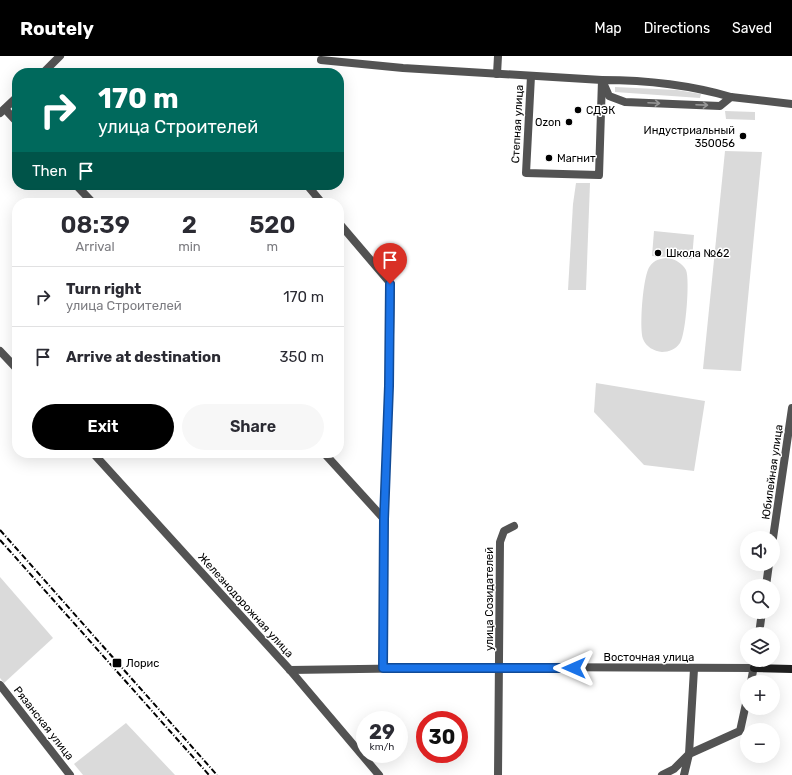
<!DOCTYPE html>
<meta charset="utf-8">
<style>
:root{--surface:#fff;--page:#f7f7f7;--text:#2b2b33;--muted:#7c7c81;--line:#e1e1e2;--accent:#000}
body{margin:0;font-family:Rubik,sans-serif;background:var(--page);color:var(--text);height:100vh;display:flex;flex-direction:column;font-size:15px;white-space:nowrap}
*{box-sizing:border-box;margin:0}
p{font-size:13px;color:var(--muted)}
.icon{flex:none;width:22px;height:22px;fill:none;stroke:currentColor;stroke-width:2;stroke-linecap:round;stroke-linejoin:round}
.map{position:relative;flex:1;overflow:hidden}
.drawer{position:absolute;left:12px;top:142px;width:332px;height:260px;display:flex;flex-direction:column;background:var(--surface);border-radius:16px;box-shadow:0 4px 16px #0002}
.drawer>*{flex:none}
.hud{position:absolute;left:12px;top:12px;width:332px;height:122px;border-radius:16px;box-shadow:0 4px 16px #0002;background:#00695c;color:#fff;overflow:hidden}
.fabs{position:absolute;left:740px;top:475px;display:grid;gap:8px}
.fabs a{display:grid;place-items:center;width:40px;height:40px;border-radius:50%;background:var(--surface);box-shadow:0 4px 16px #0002;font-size:20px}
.speed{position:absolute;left:356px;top:655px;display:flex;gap:8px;font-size:20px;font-weight:700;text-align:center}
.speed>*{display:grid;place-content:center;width:52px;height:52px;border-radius:50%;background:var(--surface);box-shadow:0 4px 16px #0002;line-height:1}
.speed small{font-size:10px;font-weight:400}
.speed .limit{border:6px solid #d22;background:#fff;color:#111}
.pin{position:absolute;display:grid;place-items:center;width:34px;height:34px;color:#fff;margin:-41px -17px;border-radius:50% 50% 50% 0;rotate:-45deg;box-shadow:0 0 4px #0007}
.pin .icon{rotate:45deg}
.me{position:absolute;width:44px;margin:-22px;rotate:270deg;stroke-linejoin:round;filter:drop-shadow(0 0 3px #0008)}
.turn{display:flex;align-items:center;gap:14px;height:84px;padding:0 20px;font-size:18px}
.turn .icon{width:52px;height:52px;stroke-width:2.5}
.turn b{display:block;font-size:28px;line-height:34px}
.then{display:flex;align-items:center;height:38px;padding:0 20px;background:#0003;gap:8px;font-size:15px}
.eta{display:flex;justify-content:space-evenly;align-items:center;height:68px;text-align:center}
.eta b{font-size:24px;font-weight:600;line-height:28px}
.action{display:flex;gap:8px;margin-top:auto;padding:8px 20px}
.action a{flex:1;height:46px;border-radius:24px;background:var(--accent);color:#fff;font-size:16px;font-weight:600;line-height:46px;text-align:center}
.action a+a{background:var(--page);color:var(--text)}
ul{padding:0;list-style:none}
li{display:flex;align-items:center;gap:12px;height:60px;padding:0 20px;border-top:1px solid var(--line)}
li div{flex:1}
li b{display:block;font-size:15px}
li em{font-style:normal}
header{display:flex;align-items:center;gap:24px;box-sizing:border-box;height:56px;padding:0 20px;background:var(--accent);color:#fff}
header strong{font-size:19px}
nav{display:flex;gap:22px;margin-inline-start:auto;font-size:14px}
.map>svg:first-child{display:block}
.green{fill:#dadada}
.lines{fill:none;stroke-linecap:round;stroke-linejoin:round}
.street{stroke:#535353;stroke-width:8}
.secondary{stroke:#202020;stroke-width:8}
.rail{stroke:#000;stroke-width:2;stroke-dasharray:6 2 1 2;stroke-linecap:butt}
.oneway{stroke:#989898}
.route-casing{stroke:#114b97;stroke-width:10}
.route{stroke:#1a73e8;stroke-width:7}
.poi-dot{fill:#000;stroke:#fff;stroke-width:1.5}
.labels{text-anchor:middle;stroke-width:3;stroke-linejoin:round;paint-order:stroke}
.poi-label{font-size:11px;fill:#000;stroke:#fff;text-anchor:start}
.street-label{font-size:11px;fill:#000;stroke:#fff}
</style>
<header>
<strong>Routely</strong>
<nav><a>Map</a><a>Directions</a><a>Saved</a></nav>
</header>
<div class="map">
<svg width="792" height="719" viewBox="0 0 792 719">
<rect width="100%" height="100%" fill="#fff"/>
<g class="green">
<path d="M 615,31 L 677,34 L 701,38 L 700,42 L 615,36 Z"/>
<path d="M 725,55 L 755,56 L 755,64 L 726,63 Z"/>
<path d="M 725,95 L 762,96 L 741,315 L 703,313 Z"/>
<path d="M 576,127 L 590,127 L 586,234 L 568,234 L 573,148 Z"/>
<path d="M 654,175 L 694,179 L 692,203 L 652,200 Z"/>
<path d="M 669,202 C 676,204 682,207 686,214 C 690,223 686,278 680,287 C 676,293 669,296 662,296 C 654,295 646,291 643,283 C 639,272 643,218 650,210 C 654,204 661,202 669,202 Z"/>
<path d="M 596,327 L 705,345 L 694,415 L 644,409 L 594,356 Z"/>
<path d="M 0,521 L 53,582 L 4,627 L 0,622 Z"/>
<path d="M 126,667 L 175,719 L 83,719 L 74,708 Z"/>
</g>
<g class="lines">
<g class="street">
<path d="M 321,4 L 403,12 L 602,24 L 609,40 L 625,46 L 720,50 L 731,41 L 792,48"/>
<path d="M 43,17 L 60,0"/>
<path d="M 497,18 L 498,0"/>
<path d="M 531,20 L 526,117 L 599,119 L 602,24 C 644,24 690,29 731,41"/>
<path d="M 5,53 L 17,66"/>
<path d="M 0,57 L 17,41"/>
<path d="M 76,129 L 93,147"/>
<path d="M 307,129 L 322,147"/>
<path d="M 339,167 L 391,228 L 389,330 L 384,463 L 383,612"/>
<path d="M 0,295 L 17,313"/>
<path d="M 93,397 L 290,614 L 379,719"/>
<path d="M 324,397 L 384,463"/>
<path d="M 773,482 L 792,352"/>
<path d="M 766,530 L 769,508"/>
<path d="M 759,578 L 762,556"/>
<path d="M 290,614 L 499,611 L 754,612"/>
<path d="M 751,626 L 755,604"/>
<path d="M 0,629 L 70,719"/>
<path d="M 498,719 L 500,486 L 504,475 L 514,470"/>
<path d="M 662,719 L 674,713 L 689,698 L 694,613"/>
<path d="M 684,719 L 689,698 L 740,675 L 747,643"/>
</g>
<path class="secondary" d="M 754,612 L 792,613"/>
<g class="rail">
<path d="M 0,474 L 217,719"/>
<path d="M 0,484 L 209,719"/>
</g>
</g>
<defs><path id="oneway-shaft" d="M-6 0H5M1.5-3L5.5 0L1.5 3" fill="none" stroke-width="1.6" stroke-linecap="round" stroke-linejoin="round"/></defs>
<g class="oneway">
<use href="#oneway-shaft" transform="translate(654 47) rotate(3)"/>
<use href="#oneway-shaft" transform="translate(702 49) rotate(2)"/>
</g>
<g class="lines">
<defs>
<path id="route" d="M 390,228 L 389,330 L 384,463 L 383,612 L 574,612"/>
</defs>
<use href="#route" class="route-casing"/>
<use href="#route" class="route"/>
</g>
<g class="poi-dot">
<circle cx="578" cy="54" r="4"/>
<circle cx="569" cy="66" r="4"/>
<circle cx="743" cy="80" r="4"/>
<circle cx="549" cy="102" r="4"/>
<circle cx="658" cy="197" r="4"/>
<rect x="112" y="602" width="10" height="10" rx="2"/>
</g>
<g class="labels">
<g class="poi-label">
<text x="586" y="58">СДЭК</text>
<text x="561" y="70" text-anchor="end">Ozon</text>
<text x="735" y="78" text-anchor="end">Индустриальный<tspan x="735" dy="13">350056</tspan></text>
<text x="557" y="106">Магнит</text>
<text x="666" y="201">Школа №62</text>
<text x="126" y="611">Лорис</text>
</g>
<g class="street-label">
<text transform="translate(517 68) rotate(-87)" y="4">Степная улица</text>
<text transform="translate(772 416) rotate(-82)" y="4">Юбилейная улица</text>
<text transform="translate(489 543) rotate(-90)" y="4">улица Созидателей</text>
<text transform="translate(246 549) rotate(48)" y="4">Железнодорожная улица</text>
<text x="649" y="605">Восточная улица</text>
<text transform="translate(44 667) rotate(52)" y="4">Рязанская улица</text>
</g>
</g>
</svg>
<div class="fabs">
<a><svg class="icon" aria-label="sound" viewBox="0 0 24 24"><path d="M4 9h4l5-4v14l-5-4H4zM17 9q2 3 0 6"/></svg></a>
<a><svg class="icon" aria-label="search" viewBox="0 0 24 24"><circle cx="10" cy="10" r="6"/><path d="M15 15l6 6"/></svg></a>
<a><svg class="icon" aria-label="layers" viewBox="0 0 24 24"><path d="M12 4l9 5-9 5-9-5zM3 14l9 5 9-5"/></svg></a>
<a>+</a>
<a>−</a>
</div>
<div class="speed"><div>29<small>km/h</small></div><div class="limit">30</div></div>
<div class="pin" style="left:390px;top:228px;background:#d93025"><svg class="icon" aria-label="arrive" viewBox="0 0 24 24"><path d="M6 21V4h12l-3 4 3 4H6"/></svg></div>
<svg class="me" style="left:574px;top:612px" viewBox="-20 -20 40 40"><path d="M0-17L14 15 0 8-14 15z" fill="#1a73e8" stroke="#fff" stroke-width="4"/></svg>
<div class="hud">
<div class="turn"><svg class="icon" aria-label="right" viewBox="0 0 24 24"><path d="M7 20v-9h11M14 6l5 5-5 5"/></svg><div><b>170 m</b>улица Строителей</div></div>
<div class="then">Then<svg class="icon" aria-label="arrive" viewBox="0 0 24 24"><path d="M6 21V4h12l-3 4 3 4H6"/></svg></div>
</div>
<section class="drawer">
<div class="eta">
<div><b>08:39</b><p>Arrival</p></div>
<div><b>2</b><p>min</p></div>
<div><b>520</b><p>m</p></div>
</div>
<ul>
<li><svg class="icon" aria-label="right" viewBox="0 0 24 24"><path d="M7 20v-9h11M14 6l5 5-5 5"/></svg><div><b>Turn right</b><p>улица Строителей</p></div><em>170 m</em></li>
<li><svg class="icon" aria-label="arrive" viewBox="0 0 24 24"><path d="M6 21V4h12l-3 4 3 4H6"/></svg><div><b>Arrive at destination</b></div><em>350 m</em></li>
</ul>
<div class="action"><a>Exit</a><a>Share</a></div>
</section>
</div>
